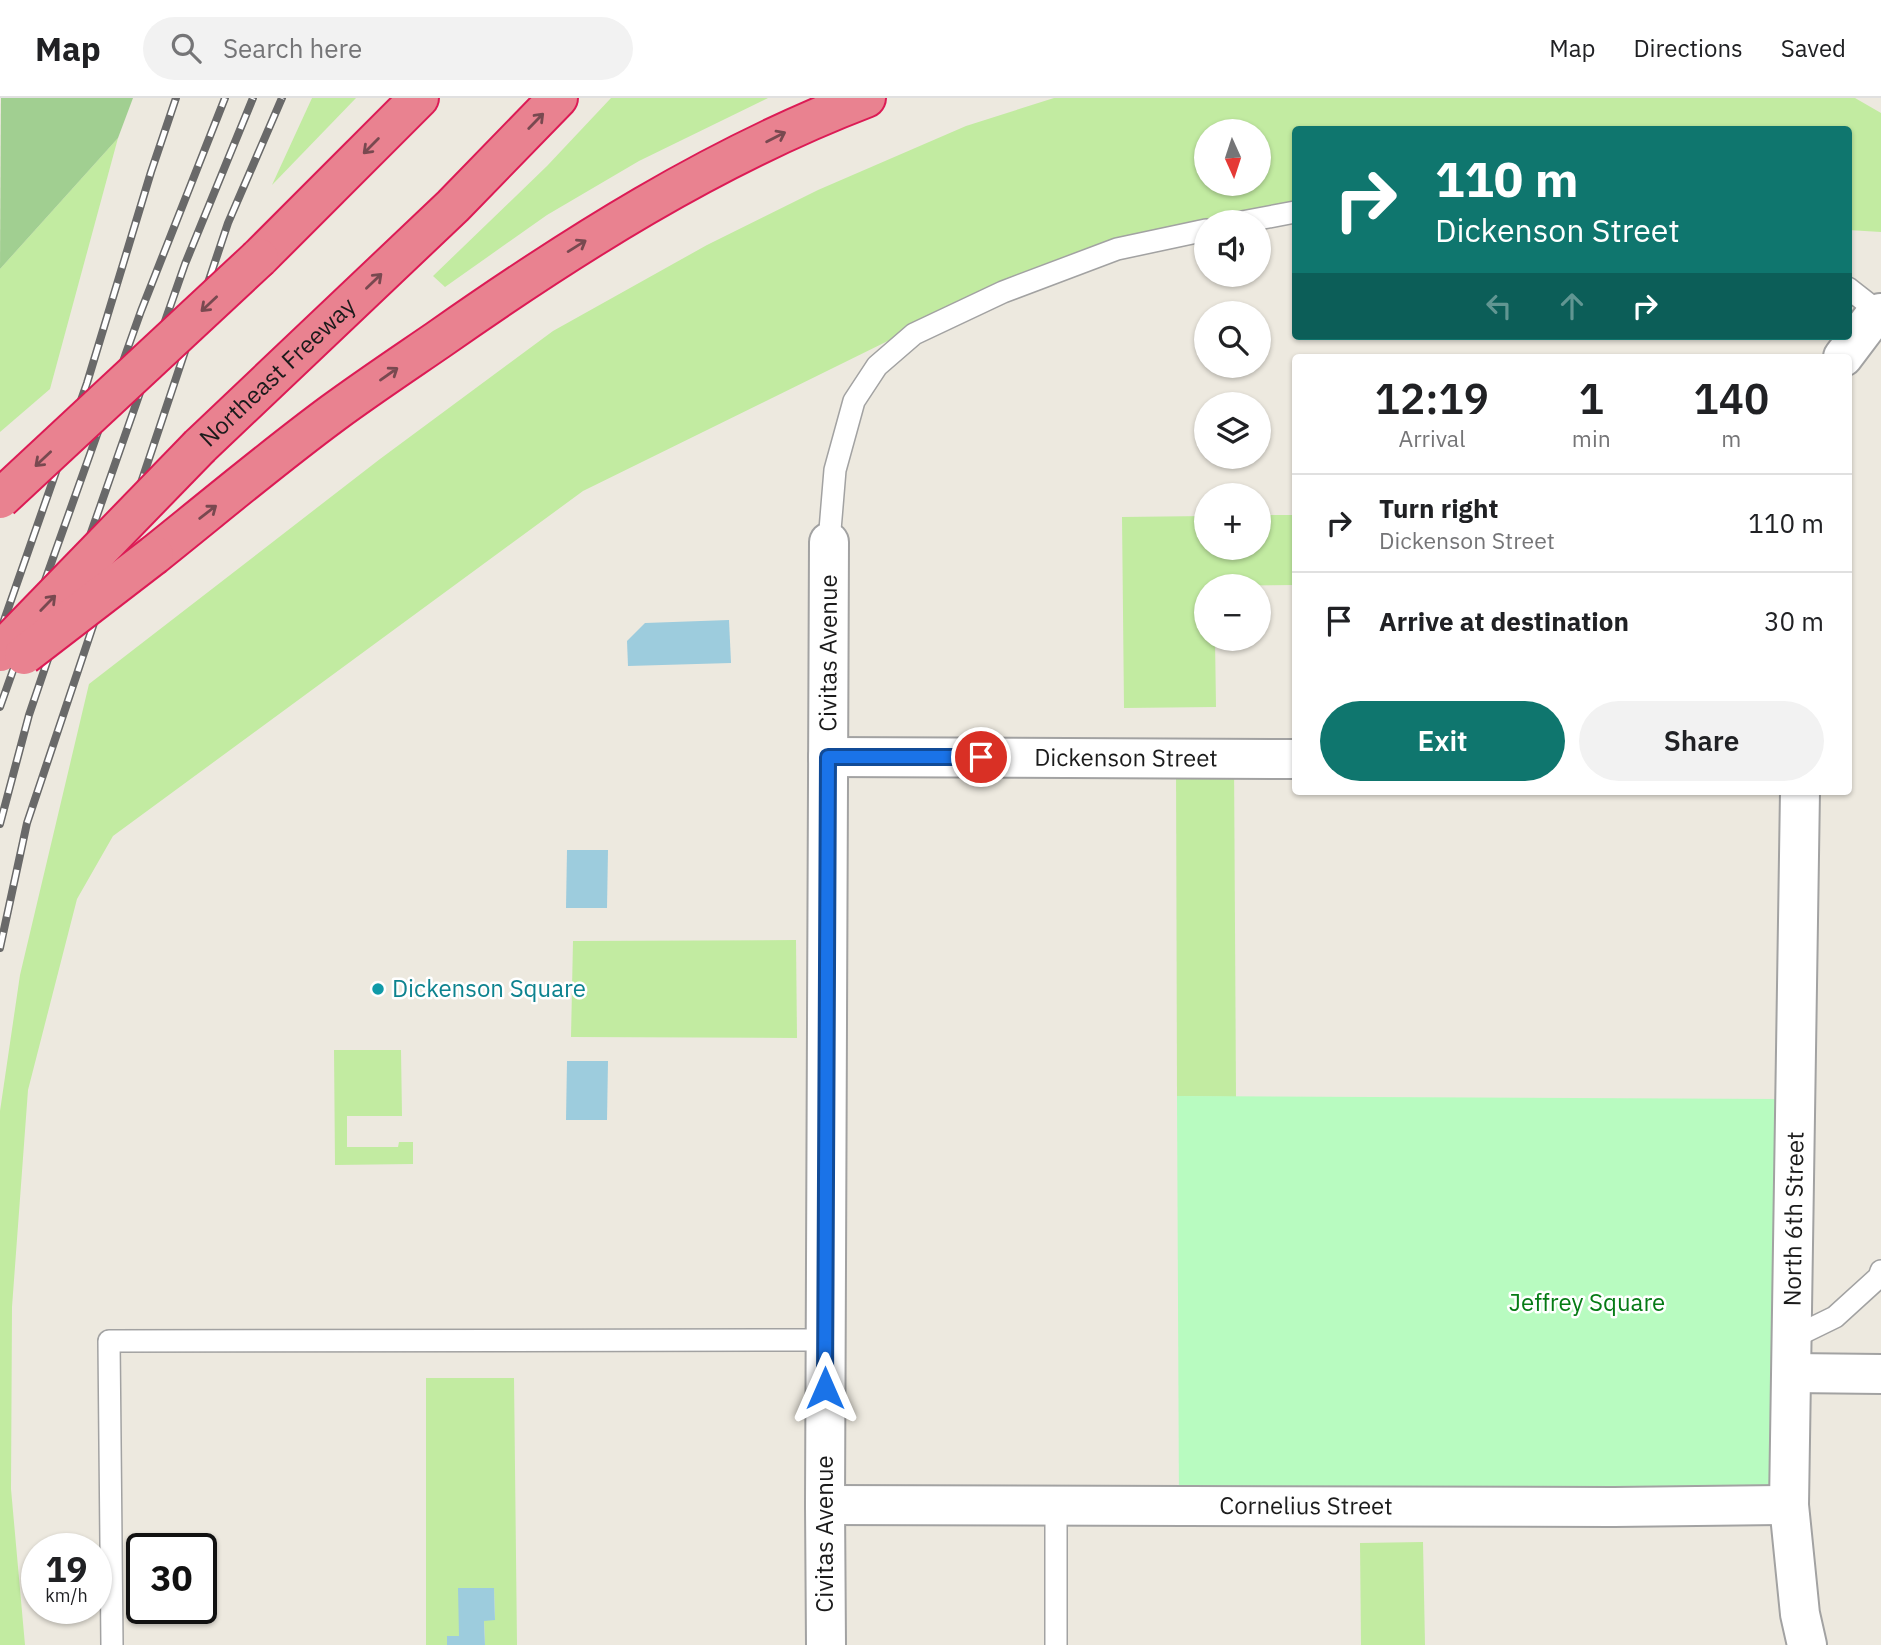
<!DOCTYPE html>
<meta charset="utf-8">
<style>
:root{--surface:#fff;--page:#f2f2f2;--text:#202124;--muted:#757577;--line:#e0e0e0;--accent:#0f766e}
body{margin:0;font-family:"IBM Plex Sans",sans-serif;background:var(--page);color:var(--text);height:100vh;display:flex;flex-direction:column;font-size:26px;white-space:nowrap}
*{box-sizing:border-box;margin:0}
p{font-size:23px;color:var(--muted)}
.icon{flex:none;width:38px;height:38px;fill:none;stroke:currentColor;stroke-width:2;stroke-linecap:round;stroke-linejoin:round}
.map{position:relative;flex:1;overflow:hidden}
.drawer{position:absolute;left:1292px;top:256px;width:560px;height:441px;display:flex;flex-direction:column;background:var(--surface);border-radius:7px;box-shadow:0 2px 5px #0004}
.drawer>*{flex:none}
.guide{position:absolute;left:1292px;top:28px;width:560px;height:214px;border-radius:7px;box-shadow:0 2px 5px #0004;background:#0f766e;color:#fff;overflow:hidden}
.needle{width:46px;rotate:177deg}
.fabs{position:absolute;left:1194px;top:21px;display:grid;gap:14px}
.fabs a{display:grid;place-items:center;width:77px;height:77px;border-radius:50%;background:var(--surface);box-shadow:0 2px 5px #0004;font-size:35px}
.speed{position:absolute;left:21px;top:1435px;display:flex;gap:14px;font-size:35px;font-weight:700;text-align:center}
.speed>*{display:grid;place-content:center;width:91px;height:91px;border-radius:50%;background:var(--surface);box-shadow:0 2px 5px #0004;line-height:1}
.speed small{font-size:18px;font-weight:400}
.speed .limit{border:4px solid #111;border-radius:10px;background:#fff;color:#111}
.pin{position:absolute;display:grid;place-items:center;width:60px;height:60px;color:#fff;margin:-30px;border:4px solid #fff;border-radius:50%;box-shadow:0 2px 7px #0007}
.me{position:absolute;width:77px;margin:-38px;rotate:0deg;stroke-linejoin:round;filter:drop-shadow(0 0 5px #0008)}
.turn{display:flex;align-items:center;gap:24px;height:147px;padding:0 28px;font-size:32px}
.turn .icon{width:91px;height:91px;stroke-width:2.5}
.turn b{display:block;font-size:49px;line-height:60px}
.lanes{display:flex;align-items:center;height:66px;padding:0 28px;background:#0003;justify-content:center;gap:35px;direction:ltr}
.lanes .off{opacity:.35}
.eta{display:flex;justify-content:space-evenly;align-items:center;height:119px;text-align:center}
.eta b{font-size:42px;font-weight:600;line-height:49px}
.button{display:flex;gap:14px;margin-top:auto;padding:14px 28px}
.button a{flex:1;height:80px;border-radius:42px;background:var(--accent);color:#fff;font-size:28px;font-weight:600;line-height:80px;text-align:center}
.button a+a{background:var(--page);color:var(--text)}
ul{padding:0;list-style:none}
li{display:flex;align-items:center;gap:21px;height:98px;padding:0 28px;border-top:2px solid var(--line)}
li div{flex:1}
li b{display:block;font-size:26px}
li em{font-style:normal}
header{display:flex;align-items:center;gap:42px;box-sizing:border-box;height:98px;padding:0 35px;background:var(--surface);border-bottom:2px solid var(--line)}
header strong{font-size:33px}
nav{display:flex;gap:38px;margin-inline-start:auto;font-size:24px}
.search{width:490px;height:63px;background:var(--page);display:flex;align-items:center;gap:18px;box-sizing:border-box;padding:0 24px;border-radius:38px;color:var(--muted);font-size:26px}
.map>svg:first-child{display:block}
.grass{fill:#c2eba1;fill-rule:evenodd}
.forest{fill:#a1cf91}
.park{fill:#b8fbc0}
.water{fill:#9dccdd}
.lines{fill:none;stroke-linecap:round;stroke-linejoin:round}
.lane-casing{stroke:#a2a2a2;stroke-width:24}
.street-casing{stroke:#a2a2a2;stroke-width:42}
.highway-casing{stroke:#dc1b55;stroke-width:42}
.lane{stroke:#fff;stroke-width:21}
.street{stroke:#fff;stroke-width:38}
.highway{stroke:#e98290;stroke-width:38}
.rail-casing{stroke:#696969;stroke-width:8}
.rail{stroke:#fff;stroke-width:5;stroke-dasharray:16;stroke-linecap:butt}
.highway-bridge-casing{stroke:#dc1b55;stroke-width:42;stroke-linecap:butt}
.highway-bridge{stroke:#e98290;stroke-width:38}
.oneway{stroke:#784950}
.route-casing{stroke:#114b97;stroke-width:18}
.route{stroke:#1a73e8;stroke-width:12}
.culture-dot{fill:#0f9aa8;stroke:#fff;stroke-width:2.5}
.labels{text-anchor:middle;stroke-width:5;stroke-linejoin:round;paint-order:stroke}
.street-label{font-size:24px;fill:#1b1b1b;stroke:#fff}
.culture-label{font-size:24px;fill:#0d838f;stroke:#fff;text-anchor:start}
.park-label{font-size:24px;fill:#067b15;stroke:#fff}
</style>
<header>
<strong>Map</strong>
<div class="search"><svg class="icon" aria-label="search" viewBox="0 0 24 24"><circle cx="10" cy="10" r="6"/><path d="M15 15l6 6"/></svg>Search here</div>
<nav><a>Map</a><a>Directions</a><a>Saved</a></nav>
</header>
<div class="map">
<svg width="1881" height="1547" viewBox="0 0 1881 1547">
<rect width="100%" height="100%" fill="#ede9df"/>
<g class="grass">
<path d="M 312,0 L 356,0 L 272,87 Z"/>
<path d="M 611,0 L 768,0 L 639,63 L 547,117 L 445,189 L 433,178 L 547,68 Z"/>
<path d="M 1054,0 L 1855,0 L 1881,15 L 1881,134 L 1848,132 L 1848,32 L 1295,32 L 1295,109 L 1238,124 L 1206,124 L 1112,157 L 902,236 L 583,393 L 113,738 L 77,801 L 28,992 L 12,1209 L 11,1391 L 25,1547 L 0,1547 L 0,1013 L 20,877 L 89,586 L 380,361 L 553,233 L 707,147 L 818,92 L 966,28 ZM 1206,33 L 1258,33 L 1258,86 L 1206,86 Z"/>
<path d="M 118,40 L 50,291 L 0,334 L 0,171 Z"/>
<path d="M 1258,417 L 1295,417 L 1295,487 L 1206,488 L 1206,541 L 1215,541 L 1216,609 L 1124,610 L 1122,419 L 1206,418 L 1206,450 L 1258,450 Z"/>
<path d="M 1176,661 L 1234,661 L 1236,999 L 1177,998 Z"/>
<path d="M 796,842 L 797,940 L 571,939 L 573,843 Z"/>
<path d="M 334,952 L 401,952 L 402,1018 L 347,1018 L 347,1049 L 398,1049 L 399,1044 L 413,1044 L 413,1066 L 335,1067 Z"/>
<path d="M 426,1280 L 514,1280 L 517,1547 L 485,1547 L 484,1522 L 495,1522 L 494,1490 L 459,1538 L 447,1538 L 447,1547 L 426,1547 Z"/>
<path d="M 1423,1444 L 1425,1547 L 1361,1547 L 1360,1445 Z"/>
</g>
<path class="forest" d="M 1,0 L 133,0 L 118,40 L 0,171 Z"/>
<path class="park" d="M 1177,998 L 1797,1001 L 1789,1407 L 1179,1408 Z"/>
<g class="water">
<path d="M 729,522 L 731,565 L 628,568 L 627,543 L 645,525 Z"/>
<path d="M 567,752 L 608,752 L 607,810 L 566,810 Z"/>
<path d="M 567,963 L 608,963 L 607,1022 L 566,1022 Z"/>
<path d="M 458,1490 L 494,1490 L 495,1522 L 484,1523 L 485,1547 L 447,1547 L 447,1538 L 459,1538 Z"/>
</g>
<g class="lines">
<defs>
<g id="lane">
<path d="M 1242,124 L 1295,114"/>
<path d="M 1848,190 L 1880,215"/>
<path d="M 829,444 L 835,372 L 854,303 L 877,268 L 914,236 L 1003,194 L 1117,151 L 1206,132"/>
<path d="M 1792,1240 L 1835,1219 L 1879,1179 L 1881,1173"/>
<path d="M 1056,1408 L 1056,1547"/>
<path d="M 112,1547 L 109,1243 L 826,1242"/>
</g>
<g id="street">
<path d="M 1843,259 L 1871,222 L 1880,215"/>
<path id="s1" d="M 828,659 L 1295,661"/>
<path d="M 1800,693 L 1789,1407 L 1800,1516 L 1807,1547"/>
<path d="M 1792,1275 L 1881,1276"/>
<path id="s2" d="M 825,1407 L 1614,1409 L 1789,1407"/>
<path id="s3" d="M 826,1547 L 825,1407 L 829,444"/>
</g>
<g id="highway">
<path d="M 259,160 L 419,0"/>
<path id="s4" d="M 200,348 L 453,108 L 558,0"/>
<path d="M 154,457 C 214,409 272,360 333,315 C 367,290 403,266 438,242 C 572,148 712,59 866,0"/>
</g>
</defs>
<use href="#lane" class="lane-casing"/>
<use href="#street" class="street-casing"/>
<use href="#highway" class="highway-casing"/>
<use href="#lane" class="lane"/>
<use href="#street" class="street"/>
<use href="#highway" class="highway"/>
<defs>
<g id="rail">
<path d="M 0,534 L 87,285 L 151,74 L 176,0"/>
<path d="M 0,609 L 141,213 L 225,0"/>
<path d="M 0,726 L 29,617 L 87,446 L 185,166 L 253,0"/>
<path d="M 0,850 L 27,725 L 228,125 L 282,0"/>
</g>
</defs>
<use href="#rail" class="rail-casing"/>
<use href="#rail" class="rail"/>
<defs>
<g id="highway-bridge">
<path d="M 0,401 L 259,160"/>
<path d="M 0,554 L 200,348"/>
<path d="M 24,557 L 154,457"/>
</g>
</defs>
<use href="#highway-bridge" class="highway-bridge-casing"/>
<use href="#highway-bridge" class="highway-bridge"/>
</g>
<defs><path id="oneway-shaft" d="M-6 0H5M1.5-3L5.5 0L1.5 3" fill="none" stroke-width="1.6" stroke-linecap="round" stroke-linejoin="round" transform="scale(1.75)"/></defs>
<g class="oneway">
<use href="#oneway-shaft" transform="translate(536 23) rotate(-46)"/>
<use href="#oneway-shaft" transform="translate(776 39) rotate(-27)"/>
<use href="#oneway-shaft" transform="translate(371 48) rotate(135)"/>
<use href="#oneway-shaft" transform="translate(577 148) rotate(-32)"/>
<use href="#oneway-shaft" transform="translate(374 183) rotate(-44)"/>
<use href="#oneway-shaft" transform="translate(209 206) rotate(137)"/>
<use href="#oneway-shaft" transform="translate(389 276) rotate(-35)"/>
<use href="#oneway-shaft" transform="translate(43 361) rotate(137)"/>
<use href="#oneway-shaft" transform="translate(208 414) rotate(-38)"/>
<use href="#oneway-shaft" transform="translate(48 505) rotate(-46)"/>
</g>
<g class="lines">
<defs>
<path id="route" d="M 825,1290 L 828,659 L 981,659"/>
</defs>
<use href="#route" class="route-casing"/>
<use href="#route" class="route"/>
</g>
<circle class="culture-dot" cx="378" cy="891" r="7"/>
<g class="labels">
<g class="street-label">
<text dy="8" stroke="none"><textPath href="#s4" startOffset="107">Northeast Freeway</textPath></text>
<text dy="8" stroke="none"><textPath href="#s3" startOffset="992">Civitas Avenue</textPath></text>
<text dy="8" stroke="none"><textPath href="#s1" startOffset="298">Dickenson Street</textPath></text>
<text transform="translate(1794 1121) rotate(-89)" y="8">North 6th Street</text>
<text dy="8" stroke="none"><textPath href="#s2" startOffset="481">Cornelius Street</textPath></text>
<text transform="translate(825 1436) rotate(-90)" y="8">Civitas Avenue</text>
</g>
<g class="culture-label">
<text x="392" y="899">Dickenson Square</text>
</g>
<g class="park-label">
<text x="1587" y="1213">Jeffrey Square</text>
</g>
</g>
</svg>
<div class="fabs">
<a><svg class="needle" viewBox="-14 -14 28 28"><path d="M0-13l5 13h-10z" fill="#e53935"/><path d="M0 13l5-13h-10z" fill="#757577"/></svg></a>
<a><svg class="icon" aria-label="sound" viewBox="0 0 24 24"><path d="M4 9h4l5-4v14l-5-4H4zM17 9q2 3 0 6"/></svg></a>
<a><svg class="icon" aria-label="search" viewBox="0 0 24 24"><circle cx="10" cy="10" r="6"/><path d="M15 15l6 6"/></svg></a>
<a><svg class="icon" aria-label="layers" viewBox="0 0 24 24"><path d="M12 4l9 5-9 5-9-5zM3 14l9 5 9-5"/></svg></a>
<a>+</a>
<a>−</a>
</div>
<div class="speed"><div>19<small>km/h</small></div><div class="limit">30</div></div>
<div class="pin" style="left:981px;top:659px;background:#d93025"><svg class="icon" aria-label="arrive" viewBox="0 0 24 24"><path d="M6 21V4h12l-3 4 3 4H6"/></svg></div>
<svg class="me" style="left:825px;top:1290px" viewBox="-20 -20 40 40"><path d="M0-17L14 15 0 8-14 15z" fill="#1a73e8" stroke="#fff" stroke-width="4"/></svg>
<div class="guide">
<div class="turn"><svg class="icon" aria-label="right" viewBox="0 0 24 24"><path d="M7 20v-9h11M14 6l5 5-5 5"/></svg><div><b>110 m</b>Dickenson Street</div></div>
<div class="lanes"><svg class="icon off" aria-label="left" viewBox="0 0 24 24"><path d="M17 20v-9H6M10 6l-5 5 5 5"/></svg><svg class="icon off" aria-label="ahead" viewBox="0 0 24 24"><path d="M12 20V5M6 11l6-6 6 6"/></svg><svg class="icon" aria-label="right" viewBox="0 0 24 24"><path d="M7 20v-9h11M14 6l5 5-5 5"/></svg></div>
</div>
<section class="drawer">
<div class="eta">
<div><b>12:19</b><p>Arrival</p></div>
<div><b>1</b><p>min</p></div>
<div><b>140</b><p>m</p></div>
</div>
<ul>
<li><svg class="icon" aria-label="right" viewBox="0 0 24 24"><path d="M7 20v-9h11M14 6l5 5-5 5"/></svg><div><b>Turn right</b><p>Dickenson Street</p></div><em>110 m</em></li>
<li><svg class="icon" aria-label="arrive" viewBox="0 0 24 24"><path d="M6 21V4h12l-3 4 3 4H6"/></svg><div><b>Arrive at destination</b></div><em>30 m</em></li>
</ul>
<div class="button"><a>Exit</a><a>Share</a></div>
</section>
</div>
